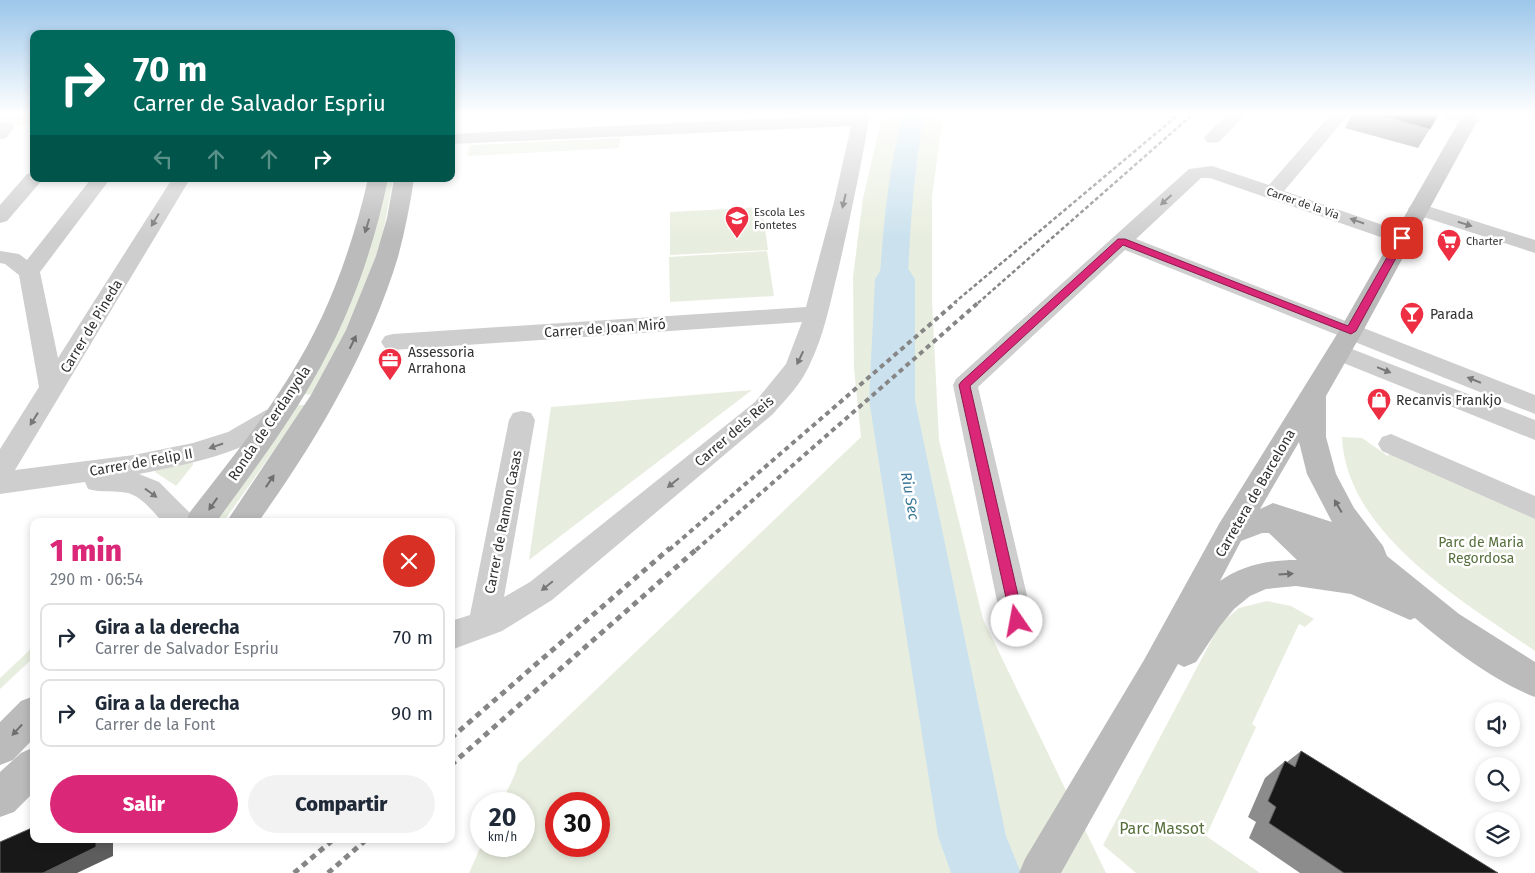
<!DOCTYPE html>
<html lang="es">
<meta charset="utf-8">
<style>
:root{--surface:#fff;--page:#f2f2f3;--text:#1f2937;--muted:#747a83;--line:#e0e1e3;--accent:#db2777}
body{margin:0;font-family:"Fira Sans",sans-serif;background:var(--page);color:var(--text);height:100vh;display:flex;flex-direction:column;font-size:19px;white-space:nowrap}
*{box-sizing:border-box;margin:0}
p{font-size:16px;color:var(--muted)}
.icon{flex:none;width:28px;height:28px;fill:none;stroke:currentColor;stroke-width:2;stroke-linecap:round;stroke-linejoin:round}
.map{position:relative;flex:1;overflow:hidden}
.drawer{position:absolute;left:30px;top:518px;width:425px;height:325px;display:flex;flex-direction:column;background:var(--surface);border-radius:10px;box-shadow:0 2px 8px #0003}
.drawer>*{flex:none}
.hud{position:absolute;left:30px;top:30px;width:425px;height:152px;border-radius:10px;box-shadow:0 2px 8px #0003;background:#00695c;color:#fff;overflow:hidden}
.controls{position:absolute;left:1475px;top:702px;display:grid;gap:10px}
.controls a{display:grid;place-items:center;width:45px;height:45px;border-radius:50%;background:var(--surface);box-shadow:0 2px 8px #0003;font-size:25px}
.speed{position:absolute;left:470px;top:792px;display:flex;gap:10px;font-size:25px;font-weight:700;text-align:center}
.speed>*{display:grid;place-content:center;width:65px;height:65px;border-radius:50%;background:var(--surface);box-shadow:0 2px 8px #0003;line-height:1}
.speed small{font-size:12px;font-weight:400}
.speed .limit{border:8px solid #d22;background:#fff;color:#111}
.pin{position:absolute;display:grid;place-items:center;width:42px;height:42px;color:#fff;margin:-21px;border-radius:10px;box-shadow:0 2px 8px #0006}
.me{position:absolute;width:55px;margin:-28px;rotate:348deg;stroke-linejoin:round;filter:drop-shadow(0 0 4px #0008)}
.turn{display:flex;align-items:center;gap:18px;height:105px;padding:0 20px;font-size:22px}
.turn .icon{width:65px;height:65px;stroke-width:2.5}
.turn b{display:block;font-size:35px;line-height:42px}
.lanes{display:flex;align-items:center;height:48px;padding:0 20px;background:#0003;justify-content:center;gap:25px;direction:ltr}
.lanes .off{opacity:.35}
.round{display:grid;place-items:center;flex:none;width:52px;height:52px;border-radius:26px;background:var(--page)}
.headline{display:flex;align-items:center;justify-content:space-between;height:85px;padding:0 20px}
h1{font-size:30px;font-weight:800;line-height:38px;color:var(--accent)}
.button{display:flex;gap:10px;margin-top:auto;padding:10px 20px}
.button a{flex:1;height:58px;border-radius:30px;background:var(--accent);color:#fff;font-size:20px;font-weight:800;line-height:58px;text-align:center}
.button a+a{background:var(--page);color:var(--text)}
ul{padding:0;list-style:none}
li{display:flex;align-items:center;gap:15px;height:68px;margin:0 10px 8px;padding:0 10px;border:2px solid var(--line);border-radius:10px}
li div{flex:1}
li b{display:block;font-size:19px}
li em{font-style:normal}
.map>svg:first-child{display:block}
.green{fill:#e8eedf;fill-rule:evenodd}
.water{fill:#cbe2ee}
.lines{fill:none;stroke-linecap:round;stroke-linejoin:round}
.river{fill:#cbe2ee;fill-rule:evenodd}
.street{fill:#cecece;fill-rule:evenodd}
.secondary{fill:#bbb;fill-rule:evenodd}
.rail-far2{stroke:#868686;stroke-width:2.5;stroke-dasharray:4 2.5;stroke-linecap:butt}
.rail-far1{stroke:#868686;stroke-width:4;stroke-dasharray:5 4;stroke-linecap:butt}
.rail{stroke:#868686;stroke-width:5;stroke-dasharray:6 5;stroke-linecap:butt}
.wall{fill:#8c8c8c}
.shaded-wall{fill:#5d5d5d}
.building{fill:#181818;stroke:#5d5d5d}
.oneway{fill:#787878}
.oneway2{fill:#6f6f6f}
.route{fill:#db2777;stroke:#8e194d}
.labels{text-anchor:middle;stroke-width:5;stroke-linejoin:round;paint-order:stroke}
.far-street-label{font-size:11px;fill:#313131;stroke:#fff}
.far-poi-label{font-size:11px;fill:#313131;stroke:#fff;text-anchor:start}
.poi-label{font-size:14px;fill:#313131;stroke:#fff;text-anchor:start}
.street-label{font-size:14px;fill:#313131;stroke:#fff}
.park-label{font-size:14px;fill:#566f3c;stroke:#fff}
.water-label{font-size:15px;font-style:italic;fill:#3a7798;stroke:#fff}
.near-park-label{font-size:16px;fill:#566f3c;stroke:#fff}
</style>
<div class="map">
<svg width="1535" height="873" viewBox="0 0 1535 873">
<rect width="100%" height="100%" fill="#fff"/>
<g class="green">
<path d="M 0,114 L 34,114 L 34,124 L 0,126 Z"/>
<path d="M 883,114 L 943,114 L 932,197 L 932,300 L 939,440 L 983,619 L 1106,873 L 469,873 L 481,846 L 524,846 L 524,804 L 501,804 L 515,774 L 518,764 L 861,437 L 854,369 L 853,277 L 863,198 ZM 556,804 L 599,804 L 599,846 L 556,846 Z"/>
<path d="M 620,138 L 619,148 L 467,156 L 470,145 Z"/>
<path d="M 383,179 L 393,179 C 388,208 383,237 374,265 C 360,310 336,353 315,395 L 299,394 L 378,217 Z"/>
<path d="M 762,207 L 768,250 L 670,255 L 670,212 Z"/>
<path d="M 767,251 L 774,296 L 670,302 L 669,257 Z"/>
<path d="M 752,390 L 529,560 L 551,407 Z"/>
<path d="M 294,405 L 306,405 L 224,521 L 212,521 Z"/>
<path d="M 1342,437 L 1362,438 L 1388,456 L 1390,452 L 1535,517 L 1535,651 C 1464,602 1346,534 1342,437 Z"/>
<path d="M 193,462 L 193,465 L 176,486 L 155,472 L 159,467 Z"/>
<path d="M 1267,601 L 1291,606 L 1314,619 L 1305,627 L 1299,624 L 1252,724 L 1256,727 L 1206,836 L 1260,873 L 1136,873 L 1103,845 L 1220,624 L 1239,608 Z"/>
<path d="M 34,646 L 34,657 L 0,689 L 0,678 Z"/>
</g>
<path class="water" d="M 903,114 L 924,114 C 911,187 908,261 906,335 L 875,359 C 880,278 882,194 903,114 Z"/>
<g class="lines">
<path class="river" d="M 895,267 L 909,270 L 915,279 L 915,400 L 1006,836 L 1021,873 L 951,873 L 938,836 L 869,400 L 875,279 L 881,270 Z"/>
<g class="street">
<path d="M 853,114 L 870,114 C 861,167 850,219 838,271 C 830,303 824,336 809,366 C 801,384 786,399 773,414 L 552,600 L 502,631 L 451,650 L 451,621 L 470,615 L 509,420 L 513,413 L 522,411 L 531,413 L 535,420 L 504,597 L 530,582 L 755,402 L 786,364 L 802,322 L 393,350 L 385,348 L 381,342 L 385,336 L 393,334 L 806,307 L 834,202 L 851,126 L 451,144 L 451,134 Z"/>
<path d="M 1228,114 L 1246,114 L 1219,142 L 1213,143 L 1207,142 L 1204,138 L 1207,134 Z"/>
<path d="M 1331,114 L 1349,114 L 1284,191 L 1409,234 L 1412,238 L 1409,242 L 1402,244 L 1395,242 L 1210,178 L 1201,178 L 1136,239 L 1535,395 L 1535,414 L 1125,250 L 978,387 L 1033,621 L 1028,631 L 1017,635 L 1006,631 L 1001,621 L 953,385 L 956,379 L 1189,169 L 1212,166 L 1269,185 Z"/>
<path d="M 1443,114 L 1472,114 L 1479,119 L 1476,123 L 1470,124 L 1445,118 Z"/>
<path d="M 6,122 L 12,123 L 15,127 L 6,138 L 0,139 L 0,123 Z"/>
<path d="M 34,172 L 34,179 L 43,179 L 7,221 L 0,223 L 0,205 L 27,174 Z"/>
<path d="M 91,179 L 110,179 L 40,272 L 58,358 L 172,179 L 190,179 L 15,470 L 134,455 L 193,443 L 228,432 L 266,410 L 275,408 L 284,410 L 288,417 C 283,425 276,429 267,434 C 228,457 184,465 139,474 L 159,482 L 190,513 L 194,521 L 162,521 C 152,511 142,497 128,493 C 115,490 102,493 88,489 L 85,482 L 0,494 L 0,449 L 39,387 L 19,275 L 5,264 L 0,263 L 0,251 L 19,254 L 27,260 Z"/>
<path d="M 1418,203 L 1535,240 L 1535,253 L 1411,213 L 1408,209 L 1411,205 Z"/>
<path d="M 1339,344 L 1535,420 L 1535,440 L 1331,358 L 1327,352 L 1331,346 Z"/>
<path d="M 1391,434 L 1535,496 L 1535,519 L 1382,451 L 1378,444 L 1382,437 Z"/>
</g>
<g class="secondary">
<path d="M 1463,114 L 1481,114 L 1363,331 L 1326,396 L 1326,437 L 1336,474 L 1354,508 L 1383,546 L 1387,556 L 1459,614 L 1535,662 L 1535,697 C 1497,683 1446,645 1415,618 L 1410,620 L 1351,594 L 1296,586 L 1266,589 L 1250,596 L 1234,609 L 1220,626 L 1196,662 L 1184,667 L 1178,664 L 1061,873 L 1019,873 L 1025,859 L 1144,660 L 1219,524 L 1339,331 ZM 1299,442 L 1307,474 L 1332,522 L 1273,503 L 1260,509 ZM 1262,533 L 1269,533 L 1297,560 C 1269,560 1243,565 1220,581 L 1241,541 Z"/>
<path d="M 368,179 L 388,179 C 373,251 349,319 312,382 C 284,431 250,475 217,521 L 186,521 L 190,512 C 224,468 260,424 289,377 C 328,316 352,248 368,179 Z"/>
<path d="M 394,179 L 414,179 C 410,205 405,231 398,257 C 369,352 316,441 259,521 L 227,521 L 311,395 L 346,330 L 376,256 L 387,218 Z"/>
<path d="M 34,696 L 34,738 L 13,760 L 0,765 L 0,722 L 21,701 Z"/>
<path d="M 34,747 L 34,792 L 14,812 L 0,817 L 0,772 L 21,753 Z"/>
</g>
<g class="rail-far2">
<path d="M 954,303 L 1179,114"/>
<path d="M 978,303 L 1193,114"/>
</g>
<g class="rail-far1">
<path d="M 669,550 L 956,302"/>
<path d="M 696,550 L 979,302"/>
</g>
<g class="rail">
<path d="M 451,738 L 670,548"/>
<path d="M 451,765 L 698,548"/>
<path d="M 294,873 L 334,839"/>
<path d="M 328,873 L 367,839"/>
</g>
</g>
<g class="wall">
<path d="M 1352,114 L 1439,114 L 1418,148 L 1345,128 Z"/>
<path d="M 1301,751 L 1498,873 L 1300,873 L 1249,838 L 1256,822 L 1248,817 L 1265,778 L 1285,761 L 1287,762 Z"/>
</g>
<path class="shaded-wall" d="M 96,839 L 118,839 L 113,841 L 113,856 L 77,873 L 43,873 Z"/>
<g class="building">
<path d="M 1375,114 L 1439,114 L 1430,129 Z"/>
<path d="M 1301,751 L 1498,873 L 1344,873 L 1269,823 L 1276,807 L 1268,801 L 1285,761 L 1295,767 Z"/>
<path d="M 34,827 L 34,839 L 96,839 L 96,847 L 43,873 L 0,873 L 0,842 Z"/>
</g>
<defs><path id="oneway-solid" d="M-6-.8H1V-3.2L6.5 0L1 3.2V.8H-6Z" transform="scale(1.25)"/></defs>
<g class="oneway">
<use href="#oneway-solid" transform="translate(1166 200) rotate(138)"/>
<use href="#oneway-solid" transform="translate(844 201) rotate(103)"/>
<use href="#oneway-solid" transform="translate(155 220) rotate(121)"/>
<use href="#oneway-solid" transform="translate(1357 221) rotate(-161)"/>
<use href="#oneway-solid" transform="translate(1465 224) rotate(18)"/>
<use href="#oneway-solid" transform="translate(800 358) rotate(115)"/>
<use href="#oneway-solid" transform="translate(1384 370) rotate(22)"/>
<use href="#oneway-solid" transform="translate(1474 380) rotate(-158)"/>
<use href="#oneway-solid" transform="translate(34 419) rotate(122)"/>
<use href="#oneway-solid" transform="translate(216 446) rotate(161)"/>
<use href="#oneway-solid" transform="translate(673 483) rotate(141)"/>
<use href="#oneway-solid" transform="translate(151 493) rotate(36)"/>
<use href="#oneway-solid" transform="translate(547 586) rotate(141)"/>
</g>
<g class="oneway2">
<use href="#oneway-solid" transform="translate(367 226) rotate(107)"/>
<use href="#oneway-solid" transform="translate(353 342) rotate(-64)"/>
<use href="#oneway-solid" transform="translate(270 481) rotate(-56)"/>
<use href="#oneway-solid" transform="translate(213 504) rotate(125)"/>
<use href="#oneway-solid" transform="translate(1338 506) rotate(-120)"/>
<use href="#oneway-solid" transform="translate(1286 574) rotate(-4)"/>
<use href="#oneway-solid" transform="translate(17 730) rotate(133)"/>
</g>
<linearGradient id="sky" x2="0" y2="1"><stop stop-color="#9cc6ea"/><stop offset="0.48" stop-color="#fff"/><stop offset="1" stop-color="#fff" stop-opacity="0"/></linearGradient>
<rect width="1535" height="237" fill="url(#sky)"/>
<path class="route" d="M 1402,235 L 1407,238 L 1356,331 L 1351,334 L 1123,245 L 970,386 L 1024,621 L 1022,625 L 1017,627 L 1012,625 L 959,385 L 961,382 L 1118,239 L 1125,239 L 1348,326 L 1398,238 Z"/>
<defs>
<symbol id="school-pin" viewBox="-11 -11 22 30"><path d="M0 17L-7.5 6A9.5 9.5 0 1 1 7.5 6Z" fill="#ed2e43" stroke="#fff"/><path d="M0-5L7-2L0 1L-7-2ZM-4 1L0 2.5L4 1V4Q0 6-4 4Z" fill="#fff"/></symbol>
<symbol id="supermarket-pin" viewBox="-11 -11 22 30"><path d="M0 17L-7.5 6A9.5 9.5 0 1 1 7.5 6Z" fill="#ed2e43" stroke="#fff"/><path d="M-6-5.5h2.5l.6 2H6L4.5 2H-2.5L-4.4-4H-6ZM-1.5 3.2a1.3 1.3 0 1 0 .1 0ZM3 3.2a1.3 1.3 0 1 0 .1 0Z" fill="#fff"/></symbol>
<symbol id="bar-pin" viewBox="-11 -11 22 30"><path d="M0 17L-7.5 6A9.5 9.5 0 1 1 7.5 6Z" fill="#ed2e43" stroke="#fff"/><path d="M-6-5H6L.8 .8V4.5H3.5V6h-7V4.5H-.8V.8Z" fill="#fff"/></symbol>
<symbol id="office-pin" viewBox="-11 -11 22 30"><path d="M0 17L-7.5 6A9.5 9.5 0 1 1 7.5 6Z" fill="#ed2e43" stroke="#fff"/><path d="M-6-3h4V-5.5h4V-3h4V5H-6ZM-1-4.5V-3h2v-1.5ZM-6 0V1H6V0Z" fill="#fff"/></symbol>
<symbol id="shop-pin" viewBox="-11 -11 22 30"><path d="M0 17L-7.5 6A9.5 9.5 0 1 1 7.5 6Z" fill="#ed2e43" stroke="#fff"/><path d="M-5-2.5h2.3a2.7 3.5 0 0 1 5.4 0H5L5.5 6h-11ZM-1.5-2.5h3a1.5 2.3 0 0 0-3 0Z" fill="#fff"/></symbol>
</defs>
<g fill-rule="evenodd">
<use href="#school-pin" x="723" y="204" width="28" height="38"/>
<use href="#supermarket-pin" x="1435" y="227" width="28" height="38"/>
<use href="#bar-pin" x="1398" y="300" width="28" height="38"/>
<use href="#office-pin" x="376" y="346" width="28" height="38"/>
<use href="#shop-pin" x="1365" y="386" width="28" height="38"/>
</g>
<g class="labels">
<g class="far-street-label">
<text transform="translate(1303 203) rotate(19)" y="4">Carrer de la Via</text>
</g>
<g class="far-poi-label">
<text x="754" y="216">Escola Les<tspan x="754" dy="13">Fontetes</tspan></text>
<text x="1466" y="245">Charter</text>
</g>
<g class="poi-label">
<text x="1430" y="319">Parada</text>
<text x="408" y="357">Assessoria<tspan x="408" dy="16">Arrahona</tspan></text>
<text x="1396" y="405">Recanvis Frankjo</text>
</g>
<g class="street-label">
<text transform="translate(91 326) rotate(-59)" y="5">Carrer de Pineda</text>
<text transform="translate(605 328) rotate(-4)" y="5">Carrer de Joan Miró</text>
<text transform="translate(269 423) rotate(-56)" y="5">Ronda de Cerdanyola</text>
<text transform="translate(734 431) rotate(-41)" y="5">Carrer dels Reis</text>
<text transform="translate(141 462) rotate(-10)" y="5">Carrer de Felip II</text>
<text transform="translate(1255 493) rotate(-60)" y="5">Carretera de Barcelona</text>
<text transform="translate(503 522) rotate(-79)" y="5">Carrer de Ramon Casas</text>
</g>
<g class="park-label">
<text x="1481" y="547">Parc de Maria<tspan x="1481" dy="16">Regordosa</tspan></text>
</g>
<g class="water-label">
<text transform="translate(910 496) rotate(80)" y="5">Riu Sec</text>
</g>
<g class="near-park-label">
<text x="1162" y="834">Parc Massot</text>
</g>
</g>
</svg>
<div class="controls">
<a><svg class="icon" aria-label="sound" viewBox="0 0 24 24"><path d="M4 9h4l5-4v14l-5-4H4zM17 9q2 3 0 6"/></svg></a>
<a><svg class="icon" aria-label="search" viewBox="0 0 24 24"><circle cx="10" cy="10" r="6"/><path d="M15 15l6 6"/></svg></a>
<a><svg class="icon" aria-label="layers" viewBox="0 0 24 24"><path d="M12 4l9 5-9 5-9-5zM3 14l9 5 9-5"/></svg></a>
</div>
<div class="speed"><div>20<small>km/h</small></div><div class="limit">30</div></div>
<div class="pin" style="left:1402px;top:238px;background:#d93025"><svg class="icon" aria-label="arrive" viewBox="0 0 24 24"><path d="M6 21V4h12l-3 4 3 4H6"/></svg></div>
<svg class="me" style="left:1017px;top:621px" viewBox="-20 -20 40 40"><circle r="19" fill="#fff"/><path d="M0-13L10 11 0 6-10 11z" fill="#db2777"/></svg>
<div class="hud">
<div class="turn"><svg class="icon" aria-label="right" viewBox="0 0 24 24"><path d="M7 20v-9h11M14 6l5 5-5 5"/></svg><div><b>70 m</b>Carrer de Salvador Espriu</div></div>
<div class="lanes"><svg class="icon off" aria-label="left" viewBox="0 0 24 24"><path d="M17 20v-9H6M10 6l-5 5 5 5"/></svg><svg class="icon off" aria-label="ahead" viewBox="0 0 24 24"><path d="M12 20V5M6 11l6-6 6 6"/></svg><svg class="icon off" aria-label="ahead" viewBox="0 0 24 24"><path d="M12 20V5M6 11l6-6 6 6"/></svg><svg class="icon" aria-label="right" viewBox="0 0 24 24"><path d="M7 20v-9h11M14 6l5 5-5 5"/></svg></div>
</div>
<section class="drawer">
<div class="headline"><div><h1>1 min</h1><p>290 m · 06:54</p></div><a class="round" style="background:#d93025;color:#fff"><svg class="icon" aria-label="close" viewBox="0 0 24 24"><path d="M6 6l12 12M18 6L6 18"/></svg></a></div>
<ul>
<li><svg class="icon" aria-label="right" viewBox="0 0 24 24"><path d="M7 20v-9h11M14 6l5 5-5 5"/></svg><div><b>Gira a la derecha</b><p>Carrer de Salvador Espriu</p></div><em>70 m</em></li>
<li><svg class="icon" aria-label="right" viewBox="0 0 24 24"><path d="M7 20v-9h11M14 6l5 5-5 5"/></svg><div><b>Gira a la derecha</b><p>Carrer de la Font</p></div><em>90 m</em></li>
</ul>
<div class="button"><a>Salir</a><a>Compartir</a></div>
</section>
</div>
